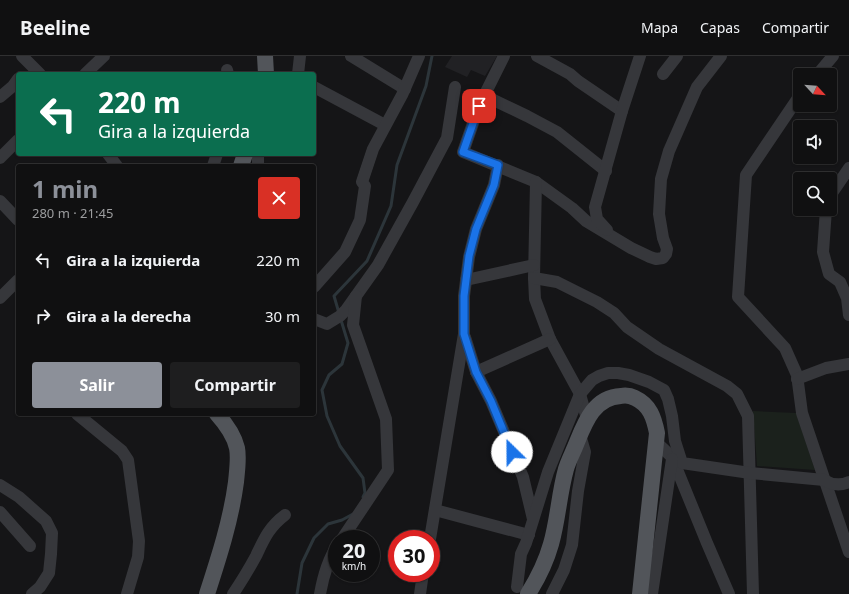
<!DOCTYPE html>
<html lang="es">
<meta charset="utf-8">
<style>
:root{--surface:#101011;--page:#1e1e1f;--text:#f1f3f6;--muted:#9c9d9f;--line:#303031;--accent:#8c9099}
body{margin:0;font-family:"Noto Sans",sans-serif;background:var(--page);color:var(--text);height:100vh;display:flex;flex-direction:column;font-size:15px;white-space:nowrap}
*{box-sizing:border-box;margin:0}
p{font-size:13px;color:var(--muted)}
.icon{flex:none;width:22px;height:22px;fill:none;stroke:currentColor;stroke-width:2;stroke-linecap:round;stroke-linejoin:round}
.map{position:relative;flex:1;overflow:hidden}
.panel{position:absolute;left:16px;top:108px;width:300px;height:252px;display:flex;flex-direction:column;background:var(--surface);border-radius:4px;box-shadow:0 1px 3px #0004,0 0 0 1px var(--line)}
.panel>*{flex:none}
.guide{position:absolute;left:16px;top:16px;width:300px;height:84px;border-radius:4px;box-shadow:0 1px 3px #0004,0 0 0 1px var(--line);background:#0b6e4f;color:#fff;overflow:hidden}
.needle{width:26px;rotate:116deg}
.controls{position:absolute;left:793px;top:12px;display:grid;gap:8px}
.controls a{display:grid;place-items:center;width:44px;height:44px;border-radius:4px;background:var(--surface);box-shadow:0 1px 3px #0004,0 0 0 1px var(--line);font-size:20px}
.speed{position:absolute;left:328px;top:474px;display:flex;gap:8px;font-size:20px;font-weight:700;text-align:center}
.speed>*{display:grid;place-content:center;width:52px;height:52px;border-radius:50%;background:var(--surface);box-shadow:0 1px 3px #0004,0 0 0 1px var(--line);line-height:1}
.speed small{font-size:10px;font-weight:400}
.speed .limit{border:6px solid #d22;background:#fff;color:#111}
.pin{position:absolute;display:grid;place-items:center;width:34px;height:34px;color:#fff;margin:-17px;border-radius:8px;box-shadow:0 2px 6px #0006}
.me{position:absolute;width:44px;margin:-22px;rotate:337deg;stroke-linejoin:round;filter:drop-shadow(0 0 3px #0008)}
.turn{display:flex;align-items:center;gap:14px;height:84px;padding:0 16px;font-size:18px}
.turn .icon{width:52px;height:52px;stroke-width:2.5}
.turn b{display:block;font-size:28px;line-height:34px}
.round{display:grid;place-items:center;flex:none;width:42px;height:42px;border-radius:4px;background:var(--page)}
.head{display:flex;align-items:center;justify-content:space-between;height:68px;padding:0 16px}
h1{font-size:24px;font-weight:700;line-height:30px;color:var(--accent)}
.button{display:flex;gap:8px;margin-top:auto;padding:8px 16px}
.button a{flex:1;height:46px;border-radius:4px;background:var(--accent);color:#fff;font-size:16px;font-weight:700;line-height:46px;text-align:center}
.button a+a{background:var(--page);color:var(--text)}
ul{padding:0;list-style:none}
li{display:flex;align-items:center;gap:12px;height:56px;padding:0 16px}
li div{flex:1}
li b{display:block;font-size:15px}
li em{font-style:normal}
header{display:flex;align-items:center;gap:24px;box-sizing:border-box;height:56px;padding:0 20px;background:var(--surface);border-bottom:1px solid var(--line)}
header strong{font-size:19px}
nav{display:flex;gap:22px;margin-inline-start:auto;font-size:14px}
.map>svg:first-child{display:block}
.built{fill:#212124}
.green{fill:#1b211c}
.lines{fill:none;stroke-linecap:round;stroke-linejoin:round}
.stream{stroke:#2c353a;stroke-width:3}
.minor{stroke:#36373b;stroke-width:12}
.major{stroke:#52555a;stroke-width:16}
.route-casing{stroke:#114b97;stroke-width:10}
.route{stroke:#1a73e8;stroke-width:7}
</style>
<header>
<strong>Beeline</strong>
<nav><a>Mapa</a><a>Capas</a><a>Compartir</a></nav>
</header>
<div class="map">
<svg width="849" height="538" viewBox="0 0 849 538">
<rect width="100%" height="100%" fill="#151517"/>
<path class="built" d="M 452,0 L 497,0 L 485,20 L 471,14 L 467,21 L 445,11 Z"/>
<path class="green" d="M 753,355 L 796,357 L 815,414 L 757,410 Z"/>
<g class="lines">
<g class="stream">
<path d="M 339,257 L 334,240 L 367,205 L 391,150 L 397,109 L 426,30 L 432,0"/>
<path d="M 341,264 L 348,287 L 342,308 L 329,319 L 322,334 L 327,360 L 340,390 L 363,422 L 365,437 L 363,441"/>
<path d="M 297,538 L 302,507 L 314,482 L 328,468 L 342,464 L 353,458"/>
</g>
<g class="minor">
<path d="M 22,0 L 40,18"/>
<path d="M 351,0 L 405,33"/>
<path d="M 504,0 L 479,50 L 463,96 L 536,126 L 572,152 L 586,165 L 631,192 L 650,201 L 656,203 L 663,202 L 666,198 L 667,193 L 663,182 L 659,158 L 661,123 L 669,95 L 697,31 L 721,0"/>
<path d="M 537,0 L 570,18 L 578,25 L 622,55"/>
<path d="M 227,14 L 228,18"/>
<path d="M 85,18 L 104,0"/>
<path d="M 298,18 L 300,0"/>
<path d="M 663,18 L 677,0"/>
<path d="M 817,19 L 833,0"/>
<path d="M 314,31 L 385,69"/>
<path d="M 800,39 L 746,119 L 738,241 L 785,292 L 797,319 L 802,357 L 849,496"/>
<path d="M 485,40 L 527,60 L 557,76 L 606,115"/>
<path d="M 0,41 L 13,30 L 18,23"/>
<path d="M 108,98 L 117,110"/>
<path d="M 0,102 L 18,84"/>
<path d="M 213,110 L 217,98"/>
<path d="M 258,110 L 258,98"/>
<path d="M 536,126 L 534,222 L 535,243 L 550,283 L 580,338 L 587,363"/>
<path d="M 830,140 L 849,112"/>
<path d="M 0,145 L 18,164"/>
<path d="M 826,153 L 823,196 L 829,218 L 840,226 L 847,242 L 849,259"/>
<path d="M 607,174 L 597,163 L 595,151 L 622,55 L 640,0"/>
<path d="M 534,222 L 557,226 L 597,246 L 614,257 L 627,271 L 659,293 L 727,330 L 737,338 L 748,360 L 753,538"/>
<path d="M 466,224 L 534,209"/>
<path d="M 314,231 L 345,196 L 360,164 L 365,130 L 362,126 L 373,93 L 402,39 L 419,0"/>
<path d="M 0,242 L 18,224"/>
<path d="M 314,263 L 327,268 L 340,260 L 346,254 L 378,209 L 413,146 L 447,82 L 455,31"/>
<path d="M 465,281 L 476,316 L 491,345 L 523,421 L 533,463"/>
<path d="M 476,316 L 550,283"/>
<path d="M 797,323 L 826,312 L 849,308"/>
<path d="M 77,358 L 122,395 L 128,404 L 139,485 L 138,501 L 127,538"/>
<path d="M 656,386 L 672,401 L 707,487 L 729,538"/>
<path d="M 0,429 L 19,441 L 46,465 L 52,477 L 51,498 L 49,517 L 40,531 L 32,538"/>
<path d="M 435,454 L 529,479"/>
<path d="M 0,456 L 30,490"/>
<path d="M 342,483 L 388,414 L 386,363 L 353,269 L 356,240"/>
<path d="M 430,483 L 464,278 L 464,240 L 469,201 L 476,173 L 494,129 L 498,109"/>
<path d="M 517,531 L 521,498 L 526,487 L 548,416 L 580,338 L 592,324 L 599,320 L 608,317 L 618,317 L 629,319 L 649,326 L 664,334 L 668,343 L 672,360 L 675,385 L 682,407 L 750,417 L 824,424 C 832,429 840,430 849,426"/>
<path d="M 233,538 C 241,526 249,513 256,500 C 264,483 269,471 285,459"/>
<path d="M 320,538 C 323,521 327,505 337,490"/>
<path d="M 420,538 L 423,517"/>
<path d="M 552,538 L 564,514 L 572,489 L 578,435 L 585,396 L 580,379"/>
<path d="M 652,538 L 672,403"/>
</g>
<g class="major">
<path d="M 265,0 L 266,18"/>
<path d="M 241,110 L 245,98"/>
<path d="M 207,538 C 219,501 231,464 236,426 C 237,415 239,402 237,392 C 234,379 226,368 217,358"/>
<path d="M 528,538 C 538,522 546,506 551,488 C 558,464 559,438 566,413 C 568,406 572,398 575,391 C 584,369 593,341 621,340 C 626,339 631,340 635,342 C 650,349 654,362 657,377 L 640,538"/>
</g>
</g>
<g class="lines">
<defs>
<path id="route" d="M 479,50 L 463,96 L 498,109 L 494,129 L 476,173 L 469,200 L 464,240 L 464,278 L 476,316 L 491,345 L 512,396"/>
</defs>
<use href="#route" class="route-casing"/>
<use href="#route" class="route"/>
</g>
</svg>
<div class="controls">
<a><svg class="needle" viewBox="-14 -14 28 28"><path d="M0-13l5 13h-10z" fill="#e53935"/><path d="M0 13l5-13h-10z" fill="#9c9d9f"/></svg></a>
<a><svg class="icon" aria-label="sound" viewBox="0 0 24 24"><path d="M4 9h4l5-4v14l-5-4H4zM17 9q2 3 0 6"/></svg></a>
<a><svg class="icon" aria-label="search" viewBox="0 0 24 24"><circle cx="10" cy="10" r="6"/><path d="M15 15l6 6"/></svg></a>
</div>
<div class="speed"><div>20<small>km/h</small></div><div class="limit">30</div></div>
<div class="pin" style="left:479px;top:50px;background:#d93025"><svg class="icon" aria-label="arrive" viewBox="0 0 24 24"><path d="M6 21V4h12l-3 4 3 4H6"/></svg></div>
<svg class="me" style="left:512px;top:396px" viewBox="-20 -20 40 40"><circle r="19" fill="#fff"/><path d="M0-13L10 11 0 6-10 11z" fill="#1a73e8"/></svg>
<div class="guide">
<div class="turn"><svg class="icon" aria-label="left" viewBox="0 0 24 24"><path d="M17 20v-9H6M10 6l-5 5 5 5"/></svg><div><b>220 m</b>Gira a la izquierda</div></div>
</div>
<section class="panel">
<div class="head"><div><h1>1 min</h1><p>280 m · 21:45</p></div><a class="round" style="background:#d93025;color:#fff"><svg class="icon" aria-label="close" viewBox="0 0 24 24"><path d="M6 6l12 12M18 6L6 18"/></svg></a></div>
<ul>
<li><svg class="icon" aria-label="left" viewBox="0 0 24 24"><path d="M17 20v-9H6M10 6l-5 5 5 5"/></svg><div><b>Gira a la izquierda</b></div><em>220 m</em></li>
<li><svg class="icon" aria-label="right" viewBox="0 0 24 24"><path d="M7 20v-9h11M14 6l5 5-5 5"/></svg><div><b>Gira a la derecha</b></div><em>30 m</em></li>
</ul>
<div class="button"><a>Salir</a><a>Compartir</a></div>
</section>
</div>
